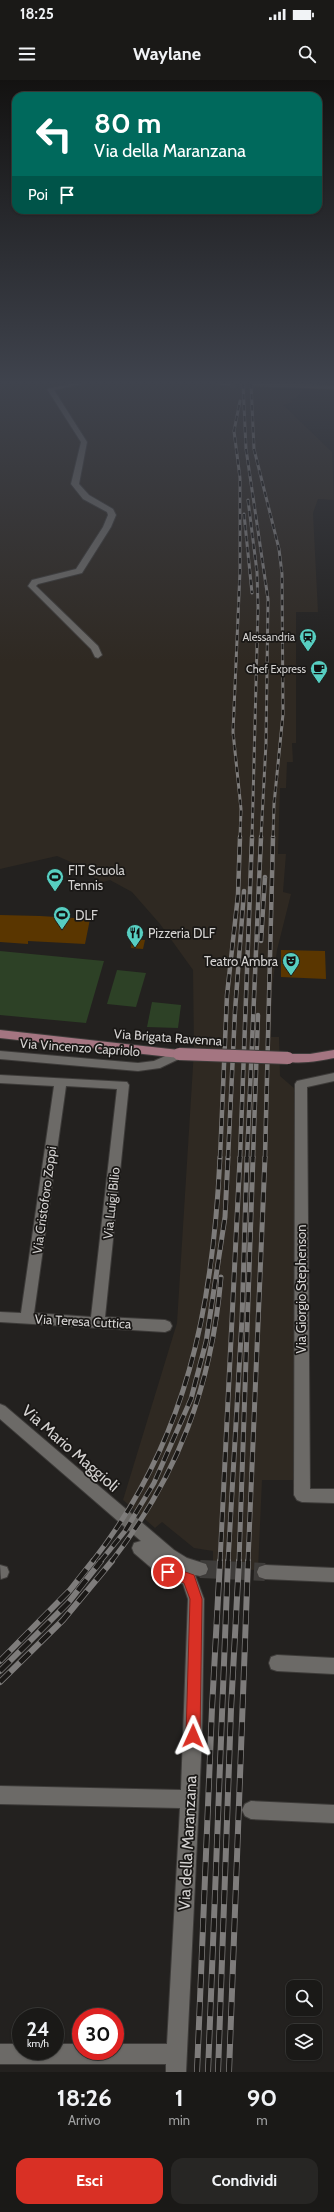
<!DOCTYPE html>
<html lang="it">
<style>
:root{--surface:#1a1917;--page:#272624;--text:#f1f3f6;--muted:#9fa0a1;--line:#383836;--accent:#d93025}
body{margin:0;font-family:Cabin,sans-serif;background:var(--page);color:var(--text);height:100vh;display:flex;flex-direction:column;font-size:15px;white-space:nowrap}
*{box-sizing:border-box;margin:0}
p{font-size:13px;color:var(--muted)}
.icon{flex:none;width:22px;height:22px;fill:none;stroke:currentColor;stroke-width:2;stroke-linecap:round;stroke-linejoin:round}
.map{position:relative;height:1992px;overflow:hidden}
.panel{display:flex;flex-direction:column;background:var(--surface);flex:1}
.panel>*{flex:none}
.top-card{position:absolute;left:12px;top:12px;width:310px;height:122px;border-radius:12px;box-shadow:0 1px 3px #0004,0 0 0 1px var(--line);background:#00695c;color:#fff;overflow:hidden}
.fabs{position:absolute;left:286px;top:1900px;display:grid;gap:8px}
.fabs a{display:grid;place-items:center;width:36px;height:36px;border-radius:8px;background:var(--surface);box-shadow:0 1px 3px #0004,0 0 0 1px var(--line);font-size:20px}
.speed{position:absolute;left:12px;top:1928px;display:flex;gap:8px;font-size:20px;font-weight:700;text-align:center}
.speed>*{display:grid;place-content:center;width:52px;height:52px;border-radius:50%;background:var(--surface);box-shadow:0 1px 3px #0004,0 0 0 1px var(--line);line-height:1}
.speed small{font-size:10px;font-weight:400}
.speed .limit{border:6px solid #d22;background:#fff;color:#111}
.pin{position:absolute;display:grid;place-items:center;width:34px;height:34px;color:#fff;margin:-17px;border:2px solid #fff;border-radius:50%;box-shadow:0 1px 4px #0007}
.me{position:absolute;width:44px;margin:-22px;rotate:1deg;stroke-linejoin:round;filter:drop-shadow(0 0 3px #0008)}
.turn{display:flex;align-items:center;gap:14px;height:84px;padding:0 16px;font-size:18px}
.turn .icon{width:52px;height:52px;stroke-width:2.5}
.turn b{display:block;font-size:28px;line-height:34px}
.then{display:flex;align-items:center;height:38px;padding:0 16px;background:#0003;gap:8px;font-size:15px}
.eta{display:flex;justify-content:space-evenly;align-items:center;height:68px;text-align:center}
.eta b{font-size:24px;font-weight:700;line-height:28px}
.cta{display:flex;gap:8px;margin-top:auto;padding:8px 16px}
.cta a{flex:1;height:46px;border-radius:12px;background:var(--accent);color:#fff;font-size:16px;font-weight:700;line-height:46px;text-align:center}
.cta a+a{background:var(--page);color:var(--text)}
.status{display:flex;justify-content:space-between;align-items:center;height:28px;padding:0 20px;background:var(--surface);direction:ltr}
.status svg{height:11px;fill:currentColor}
header{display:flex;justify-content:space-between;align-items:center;height:52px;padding:0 16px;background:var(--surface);font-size:18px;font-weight:700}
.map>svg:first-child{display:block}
.built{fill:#2f2922}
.green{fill:#2d4126}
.building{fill:#5a3600}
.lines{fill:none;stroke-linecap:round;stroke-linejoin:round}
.minor-tunnel-far1{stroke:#3e3c3a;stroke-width:7;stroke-dasharray:7 3.5;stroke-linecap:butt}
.minor-tunnel{stroke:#3e3c3a;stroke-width:18;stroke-dasharray:18 9;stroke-linecap:butt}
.minor-casing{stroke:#3d3b39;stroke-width:2}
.major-casing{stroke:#3d3b39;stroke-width:2}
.minor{fill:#6c6a67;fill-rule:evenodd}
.major{fill:#a47581;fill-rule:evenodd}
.rail-far3-casing{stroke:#7e7c7b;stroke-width:3}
.rail-far2-casing{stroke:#7e7c7b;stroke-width:4.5}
.rail-far1-casing{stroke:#7e7c7b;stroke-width:5}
.rail-casing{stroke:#7e7c7b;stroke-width:6}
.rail-far3{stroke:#1a1816;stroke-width:2;stroke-dasharray:5.5;stroke-linecap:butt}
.rail-far2{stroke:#1a1816;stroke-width:3;stroke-dasharray:8;stroke-linecap:butt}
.rail-far1{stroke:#1a1816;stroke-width:3.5;stroke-dasharray:10;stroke-linecap:butt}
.rail{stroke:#1a1816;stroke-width:4.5;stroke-dasharray:14;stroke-linecap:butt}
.major-bridge-casing{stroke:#3d3b39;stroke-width:14;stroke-linecap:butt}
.major-bridge{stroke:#a47581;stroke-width:12}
.route{fill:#d93025;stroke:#8d1f18}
.labels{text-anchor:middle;stroke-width:3.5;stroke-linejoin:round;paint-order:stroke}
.far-poi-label{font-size:11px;fill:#d4d2d1;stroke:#1a1816;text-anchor:end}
.poi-label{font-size:13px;fill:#d4d2d1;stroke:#1a1816;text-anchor:start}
.street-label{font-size:13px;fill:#d4d2d1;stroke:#1a1816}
.near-street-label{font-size:16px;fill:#d4d2d1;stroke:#1a1816}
</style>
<div class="status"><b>18:25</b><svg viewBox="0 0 49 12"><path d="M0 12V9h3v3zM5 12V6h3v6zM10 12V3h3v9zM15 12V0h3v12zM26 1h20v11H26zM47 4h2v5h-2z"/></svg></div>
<header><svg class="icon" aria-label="menu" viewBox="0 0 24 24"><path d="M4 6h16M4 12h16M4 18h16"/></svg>Waylane<svg class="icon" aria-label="search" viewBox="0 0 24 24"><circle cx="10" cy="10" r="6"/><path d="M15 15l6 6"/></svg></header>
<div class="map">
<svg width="334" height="1992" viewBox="0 0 334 1992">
<rect width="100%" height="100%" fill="#23211f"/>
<path class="built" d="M 0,303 L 205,303 L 274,307 L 275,310 L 302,310 L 296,318 L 290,320 L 293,322 L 283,325 L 332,372 L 334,420 L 318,419 L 313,433 L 318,532 L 296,532 L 296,663 L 292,663 L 293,682 L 287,682 L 286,708 L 280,708 L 278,774 L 286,774 L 283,812 L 291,814 L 277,870 L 272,908 L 271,957 L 279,957 L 280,996 L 295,1009 L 297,1400 L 262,1400 L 258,1490 L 213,1489 L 213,1471 L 194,1468 L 162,1442 L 155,1448 L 123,1420 L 177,1243 L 194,970 L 193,890 L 160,844 L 132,812 L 110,800 L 99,803 L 87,789 L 57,776 L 0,789 Z"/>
<g class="green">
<path d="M 0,871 L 104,881 L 86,943 L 0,935 Z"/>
<path d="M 117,890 L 146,893 L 136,927 L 107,924 Z"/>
<path d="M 152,922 L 181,925 L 178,948 L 147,947 Z"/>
</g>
<g class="building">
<path d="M 0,835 L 40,836 L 90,839 L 85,864 L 28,861 L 28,864 L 0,862 Z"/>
<path d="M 132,859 L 145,860 L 143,869 L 131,868 Z"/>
<path d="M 281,870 L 325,871 L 326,899 L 281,897 Z"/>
</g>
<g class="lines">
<path class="minor-tunnel-far1" d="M 229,304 L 255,305"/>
<path class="minor-tunnel" d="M 200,1489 L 265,1492"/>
<defs>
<g id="minor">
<path d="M 74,303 L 86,303 L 54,310 L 87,362 L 79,404 L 89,415 L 113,429 L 116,435 L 111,447 L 82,493 L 38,504 L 36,506 L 98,566 L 102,575 L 98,578 L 95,577 L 91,569 L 28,506 L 32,500 L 76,489 L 103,447 L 108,435 L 107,432 L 83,419 L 71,404 L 81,362 L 47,309 Z"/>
<path d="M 214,303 L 231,303 L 232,304 L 229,306 Z"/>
<path d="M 255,303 L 334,305 L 334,309 L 253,306 L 253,304 Z"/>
<path d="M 179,970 L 185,974 L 183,977 L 160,988 L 138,991 L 0,979 L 0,971 L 138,983 L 154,981 Z"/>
<path d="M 334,993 L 334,1001 L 307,1007 L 310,1409 L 334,1409 L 334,1423 L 302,1422 L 297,1420 L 294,1415 L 295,1004 L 297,1001 Z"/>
<path d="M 0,995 L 127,1002 L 129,1005 L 105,1237 L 165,1240 L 170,1242 L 172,1246 L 170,1250 L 165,1252 L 0,1242 L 0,1232 L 21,1233 L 54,1006 L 0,1003 ZM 66,1006 L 117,1009 L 91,1237 L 34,1233 Z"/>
<path d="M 0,1324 L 5,1326 L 174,1470 L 187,1478 L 206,1484 L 208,1489 L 206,1494 L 200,1496 L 195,1495 L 204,1519 L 202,1656 L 186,1992 L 166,1992 L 166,1984 L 0,1984 L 0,1964 L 21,1964 L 21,1971 L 55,1971 L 55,1964 L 81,1964 L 81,1971 L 115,1971 L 115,1964 L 167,1964 L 180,1728 L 0,1724 L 0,1706 L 181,1710 L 188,1519 L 183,1504 L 162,1497 L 134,1473 L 132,1468 L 134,1463 L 141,1461 L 0,1339 Z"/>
<path d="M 0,1485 L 7,1487 L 9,1492 L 7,1497 L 1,1499 Z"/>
<path d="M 265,1485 L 334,1488 L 334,1502 L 265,1499 L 259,1497 L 257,1492 L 259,1487 Z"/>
<path d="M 277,1575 L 334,1578 L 334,1594 L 277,1591 L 271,1589 L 269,1583 L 271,1577 Z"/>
<path d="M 251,1721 L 334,1725 L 334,1743 L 251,1739 L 245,1736 L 242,1730 L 245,1724 Z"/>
</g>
<g id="major">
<path d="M 0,950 L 179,970 L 185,974 L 179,978 L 0,958 Z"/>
<path d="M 334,970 L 334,978 C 324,980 288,987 282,978 L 288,974 L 310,974 Z"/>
</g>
</defs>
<use href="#minor" class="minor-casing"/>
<use href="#major" class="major-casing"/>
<use href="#minor" class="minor"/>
<use href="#major" class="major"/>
<defs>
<g id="rail-far3">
<path d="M 243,303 L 246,369 L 268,519 L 266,663 L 261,758"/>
<path d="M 251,303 L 254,369 L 279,469 L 282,494 L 283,634 L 274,724 L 273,758"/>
<path d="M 248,420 L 257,492 L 258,528 L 252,758"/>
<path d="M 244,434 L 252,513"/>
<path d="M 240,758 L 241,729 L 233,652 L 240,491 L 240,398 L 234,351 L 240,321"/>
</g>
<g id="rail-far2">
<path d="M 261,861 L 265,797"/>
<path d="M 220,1078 L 227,915 L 238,815 L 240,757"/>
<path d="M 228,1078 L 235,931 L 244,811"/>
<path d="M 240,1078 L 252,757"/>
<path d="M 247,1078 L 261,757"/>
<path d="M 253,1078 L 258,935"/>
<path d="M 265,1078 L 273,757"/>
</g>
<g id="rail-far1">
<path d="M 92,1482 C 187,1361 213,1228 220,1077"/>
<path d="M 100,1482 L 125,1451 L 154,1403 L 191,1319 L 206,1262 L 225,1137 L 228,1077"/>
<path d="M 111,1482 C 178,1396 212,1305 221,1197"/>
<path d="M 220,1482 L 240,1077"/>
<path d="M 228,1482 L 242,1239 L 247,1077"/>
<path d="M 239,1482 L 253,1077"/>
<path d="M 248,1482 L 265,1077"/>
</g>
<g id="rail">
<path d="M 0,1581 L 70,1510 L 93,1481"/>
<path d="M 0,1591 L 68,1523 L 101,1481"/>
<path d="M 0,1602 L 63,1540 L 112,1481"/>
<path d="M 197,1992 L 212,1628 L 220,1481"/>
<path d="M 208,1992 L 228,1481"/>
<path d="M 218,1992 L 231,1629 L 239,1481"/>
<path d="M 229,1992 L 248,1481"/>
</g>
</defs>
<use href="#rail-far3" class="rail-far3-casing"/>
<use href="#rail-far2" class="rail-far2-casing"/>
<use href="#rail-far1" class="rail-far1-casing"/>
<use href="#rail" class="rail-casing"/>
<use href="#rail-far3" class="rail-far3"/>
<use href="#rail-far2" class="rail-far2"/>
<use href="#rail-far1" class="rail-far1"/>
<use href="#rail" class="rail"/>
<defs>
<path id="major-bridge" d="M 179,974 L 288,978"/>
</defs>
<use href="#major-bridge" class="major-bridge-casing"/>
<use href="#major-bridge" class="major-bridge"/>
</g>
<linearGradient id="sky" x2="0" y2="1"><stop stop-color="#131211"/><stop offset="0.52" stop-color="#3f434d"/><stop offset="1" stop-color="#3f434d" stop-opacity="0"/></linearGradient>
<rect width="334" height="582" fill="url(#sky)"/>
<path class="route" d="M 168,1486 L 194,1495 L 202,1519 L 200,1656 L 198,1660 L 193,1662 L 188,1660 L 186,1656 L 190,1519 L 184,1503 L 164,1496 L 162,1492 L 164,1488 Z"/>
<defs>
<symbol id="station-pin" viewBox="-11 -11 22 30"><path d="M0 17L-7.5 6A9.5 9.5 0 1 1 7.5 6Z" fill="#57cec1" stroke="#1a1816"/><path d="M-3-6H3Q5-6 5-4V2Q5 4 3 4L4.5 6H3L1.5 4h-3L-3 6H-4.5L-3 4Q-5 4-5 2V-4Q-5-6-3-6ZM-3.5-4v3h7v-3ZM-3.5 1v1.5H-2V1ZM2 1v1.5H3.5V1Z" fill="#111"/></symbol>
<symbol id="cafe-pin" viewBox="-11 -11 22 30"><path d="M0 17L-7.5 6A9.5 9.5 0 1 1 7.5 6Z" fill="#57cec1" stroke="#1a1816"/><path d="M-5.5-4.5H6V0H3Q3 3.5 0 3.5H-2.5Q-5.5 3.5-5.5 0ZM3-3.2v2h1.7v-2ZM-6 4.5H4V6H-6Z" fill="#111"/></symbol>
<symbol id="stadium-pin" viewBox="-11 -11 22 30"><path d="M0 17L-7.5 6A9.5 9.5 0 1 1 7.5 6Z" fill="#57cec1" stroke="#1a1816"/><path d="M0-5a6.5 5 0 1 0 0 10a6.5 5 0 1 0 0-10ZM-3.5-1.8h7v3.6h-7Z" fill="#111"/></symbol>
<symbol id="restaurant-pin" viewBox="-11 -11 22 30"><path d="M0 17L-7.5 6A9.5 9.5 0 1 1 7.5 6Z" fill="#57cec1" stroke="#1a1816"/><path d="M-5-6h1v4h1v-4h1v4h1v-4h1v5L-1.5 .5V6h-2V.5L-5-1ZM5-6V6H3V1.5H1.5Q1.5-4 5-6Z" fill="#111"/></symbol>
<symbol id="theatre-pin" viewBox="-11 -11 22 30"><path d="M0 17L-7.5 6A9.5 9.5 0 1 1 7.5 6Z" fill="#57cec1" stroke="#1a1816"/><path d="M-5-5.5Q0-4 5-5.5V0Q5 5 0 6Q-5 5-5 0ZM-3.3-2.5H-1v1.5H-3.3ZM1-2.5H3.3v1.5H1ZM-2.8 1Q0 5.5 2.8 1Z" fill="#111"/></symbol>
</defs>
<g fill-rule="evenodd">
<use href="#station-pin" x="298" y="547" width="20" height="27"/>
<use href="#cafe-pin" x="309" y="579" width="20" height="27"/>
<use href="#stadium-pin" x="45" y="787" width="20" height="27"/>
<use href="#stadium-pin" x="52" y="825" width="20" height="27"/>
<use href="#restaurant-pin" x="125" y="843" width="20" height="27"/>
<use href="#theatre-pin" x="281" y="871" width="20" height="27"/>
</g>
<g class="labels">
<g class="far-poi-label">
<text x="295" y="561">Alessandria</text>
<text x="306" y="593">Chef Express</text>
</g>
<g class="poi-label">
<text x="68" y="795">FIT Scuola<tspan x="68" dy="15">Tennis</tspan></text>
<text x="75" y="840">DLF</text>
<text x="148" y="858">Pizzeria DLF</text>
<text x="278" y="886" text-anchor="end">Teatro Ambra</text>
</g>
<g class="street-label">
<text transform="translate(168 957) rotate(4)" y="5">Via Brigata Ravenna</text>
<text transform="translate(80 967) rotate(4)" y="5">Via Vincenzo Capriolo</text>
<text transform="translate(44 1120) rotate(-82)" y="5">Via Cristoforo Zoppi</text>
<text transform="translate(111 1123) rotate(-84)" y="5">Via Luigi Bilio</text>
<text transform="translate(301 1209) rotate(-90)" y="5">Via Giorgio Stephenson</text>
<text transform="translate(83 1241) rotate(3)" y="5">Via Teresa Cuttica</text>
</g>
<g class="near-street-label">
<text transform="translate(71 1368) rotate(41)" y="6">Via Mario Maggioli</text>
<text transform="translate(187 1763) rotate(-87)" y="6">Via della Maranzana</text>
</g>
</g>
</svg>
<div class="fabs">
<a><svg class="icon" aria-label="search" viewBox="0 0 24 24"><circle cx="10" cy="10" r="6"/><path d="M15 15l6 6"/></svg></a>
<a><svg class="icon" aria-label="layers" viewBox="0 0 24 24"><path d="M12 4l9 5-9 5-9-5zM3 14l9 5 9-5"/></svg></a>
</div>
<div class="speed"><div>24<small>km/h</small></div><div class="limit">30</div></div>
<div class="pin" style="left:168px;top:1492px;background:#d93025"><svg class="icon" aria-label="arrive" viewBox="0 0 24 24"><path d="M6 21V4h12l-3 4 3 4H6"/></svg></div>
<svg class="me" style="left:193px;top:1656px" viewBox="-20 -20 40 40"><path d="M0-17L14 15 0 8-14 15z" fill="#d93025" stroke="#fff" stroke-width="4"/></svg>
<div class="top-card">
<div class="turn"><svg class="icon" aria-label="left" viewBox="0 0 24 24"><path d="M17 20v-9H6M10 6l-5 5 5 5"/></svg><div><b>80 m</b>Via della Maranzana</div></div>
<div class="then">Poi<svg class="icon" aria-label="arrive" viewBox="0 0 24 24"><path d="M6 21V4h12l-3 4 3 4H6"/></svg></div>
</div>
</div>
<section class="panel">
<div class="eta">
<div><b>18:26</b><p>Arrivo</p></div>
<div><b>1</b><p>min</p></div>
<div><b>90</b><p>m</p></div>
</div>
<div class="cta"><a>Esci</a><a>Condividi</a></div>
</section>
